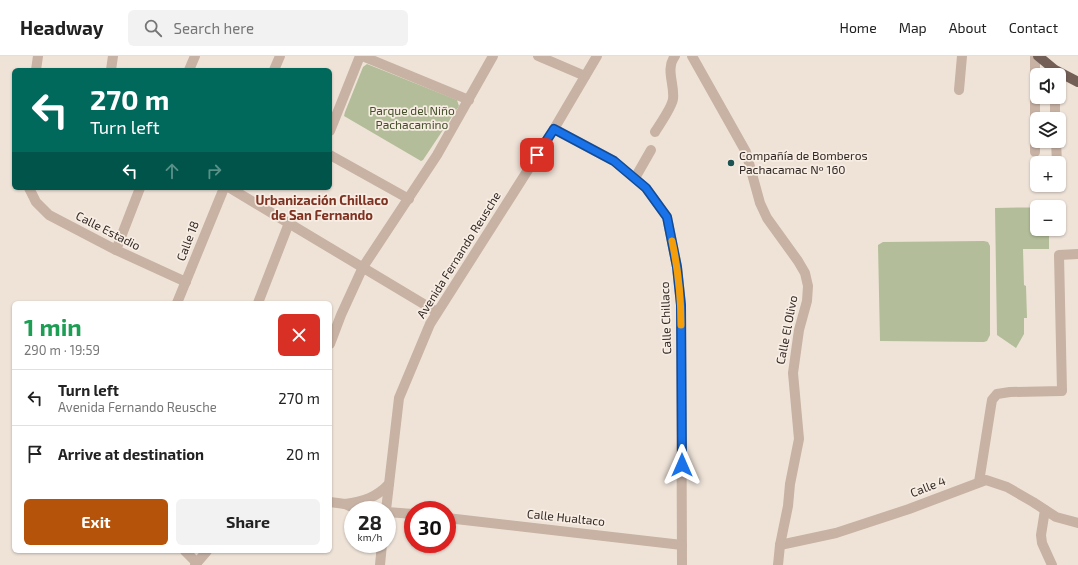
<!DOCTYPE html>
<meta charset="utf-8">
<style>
:root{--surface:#fff;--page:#f2f2f2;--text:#222;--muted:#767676;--line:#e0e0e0;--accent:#b45309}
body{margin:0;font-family:"Exo 2",sans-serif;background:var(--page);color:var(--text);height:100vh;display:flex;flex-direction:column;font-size:15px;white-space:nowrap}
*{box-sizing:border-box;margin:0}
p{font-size:13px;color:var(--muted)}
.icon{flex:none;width:22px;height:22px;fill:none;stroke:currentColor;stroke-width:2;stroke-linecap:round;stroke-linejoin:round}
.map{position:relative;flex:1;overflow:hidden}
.panel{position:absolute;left:12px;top:245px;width:320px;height:252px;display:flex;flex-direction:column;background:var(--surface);border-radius:6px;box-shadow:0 1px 3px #0004}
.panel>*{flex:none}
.top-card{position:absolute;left:12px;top:12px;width:320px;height:122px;border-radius:6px;box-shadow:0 1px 3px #0004;background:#00695c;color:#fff;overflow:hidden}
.tools{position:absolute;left:1030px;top:12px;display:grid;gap:8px}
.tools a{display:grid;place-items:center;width:36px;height:36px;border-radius:6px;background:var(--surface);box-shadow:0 1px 3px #0004;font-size:20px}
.speed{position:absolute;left:344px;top:445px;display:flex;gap:8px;font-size:20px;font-weight:700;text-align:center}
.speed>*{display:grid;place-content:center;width:52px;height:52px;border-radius:50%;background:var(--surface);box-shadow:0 1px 3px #0004;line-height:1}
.speed small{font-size:10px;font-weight:400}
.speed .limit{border:6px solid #d22;background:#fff;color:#111}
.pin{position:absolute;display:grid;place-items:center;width:34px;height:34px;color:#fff;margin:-17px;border-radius:8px;box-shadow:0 2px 6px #0006}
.me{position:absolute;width:44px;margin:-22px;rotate:0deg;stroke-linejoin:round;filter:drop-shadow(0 0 3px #0008)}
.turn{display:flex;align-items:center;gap:14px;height:84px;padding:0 12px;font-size:18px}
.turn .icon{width:52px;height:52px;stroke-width:2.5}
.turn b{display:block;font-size:28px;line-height:34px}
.lanes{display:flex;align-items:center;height:38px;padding:0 12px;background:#0003;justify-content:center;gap:20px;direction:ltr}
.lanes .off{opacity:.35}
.round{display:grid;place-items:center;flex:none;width:42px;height:42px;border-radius:6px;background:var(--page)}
.summary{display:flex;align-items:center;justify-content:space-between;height:68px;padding:0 12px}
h1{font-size:24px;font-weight:700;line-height:30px;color:#1e9e55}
.cta{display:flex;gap:8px;margin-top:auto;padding:8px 12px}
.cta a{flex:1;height:46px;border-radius:6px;background:var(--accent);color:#fff;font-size:16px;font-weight:700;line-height:46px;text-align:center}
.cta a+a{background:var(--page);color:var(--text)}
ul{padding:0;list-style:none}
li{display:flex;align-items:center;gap:12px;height:56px;padding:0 12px;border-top:1px solid var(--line)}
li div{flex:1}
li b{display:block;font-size:15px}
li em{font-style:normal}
header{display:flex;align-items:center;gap:24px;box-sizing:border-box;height:56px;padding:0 20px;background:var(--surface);border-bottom:1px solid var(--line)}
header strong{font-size:19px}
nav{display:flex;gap:22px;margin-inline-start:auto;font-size:14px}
.search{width:280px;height:36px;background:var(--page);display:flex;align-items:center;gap:10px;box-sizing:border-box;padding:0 14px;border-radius:6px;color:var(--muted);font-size:15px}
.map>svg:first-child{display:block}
.green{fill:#b3bd99}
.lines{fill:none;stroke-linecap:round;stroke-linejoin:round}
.minor{stroke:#c7b2a4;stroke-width:10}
.major{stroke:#745f57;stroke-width:10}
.route-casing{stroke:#114b97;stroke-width:10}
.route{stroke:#1a73e8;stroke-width:7}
.slow{stroke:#f59e0b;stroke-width:7}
.poi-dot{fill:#1d5252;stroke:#f8ede3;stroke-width:1.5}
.labels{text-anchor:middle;stroke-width:3.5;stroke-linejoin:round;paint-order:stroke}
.park-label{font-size:12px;fill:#44502b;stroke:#f8ede3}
.poi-label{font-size:12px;fill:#322926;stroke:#f8ede3;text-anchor:start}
.street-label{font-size:12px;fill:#322926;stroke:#f8ede3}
.neighbourhood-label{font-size:13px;font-weight:bold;fill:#7e3222;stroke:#f8ede3}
</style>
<header>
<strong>Headway</strong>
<div class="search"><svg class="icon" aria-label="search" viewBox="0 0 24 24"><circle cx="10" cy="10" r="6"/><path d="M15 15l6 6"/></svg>Search here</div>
<nav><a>Home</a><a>Map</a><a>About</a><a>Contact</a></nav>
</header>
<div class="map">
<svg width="1078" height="509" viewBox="0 0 1078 509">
<rect width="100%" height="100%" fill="#efe3d8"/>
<g class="green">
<path d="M 367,8 L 457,44 L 459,50 L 423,104 L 421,105 L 344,60 L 345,56 L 363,11 Z"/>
<path d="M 1037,151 L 1037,173 L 1049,173 L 1049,193 L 1023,193 L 1024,229 L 1026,230 L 1027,262 L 1024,262 L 1024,278 L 1016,292 L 997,279 L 995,152 L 1049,151 Z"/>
<path d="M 984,185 L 988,186 L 990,190 L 990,279 L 987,285 L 984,286 L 880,285 L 878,189 L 883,186 Z"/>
</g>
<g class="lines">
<g class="minor">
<path d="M 362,0 L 469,44"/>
<path d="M 538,0 L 585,20"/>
<path d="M 692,0 L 746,96 L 760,147 L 767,162 L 798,205 L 805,217 L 808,230 L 807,245 L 799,274 L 793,317 L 799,383 L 790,428 L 788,450 L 780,489 L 778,509"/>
<path d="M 36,14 L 38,0"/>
<path d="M 111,14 L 113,0"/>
<path d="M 189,14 L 195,0"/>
<path d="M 274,14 L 280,0"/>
<path d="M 959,34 L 962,0"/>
<path d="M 1055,41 L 1055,63"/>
<path d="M 554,73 L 614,105 L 646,132 L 667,161 L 677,211 L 681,249 L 682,509"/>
<path d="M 330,75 L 360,0"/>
<path d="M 655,76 C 660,68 672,51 673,43 C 675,29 665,13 675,0"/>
<path d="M 1056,85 L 1057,107"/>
<path d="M 1035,96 L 1035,0"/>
<path d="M 330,99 L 409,143"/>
<path d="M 635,122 L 651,94"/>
<path d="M 29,132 L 36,146 L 49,159 L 116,194 L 186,226"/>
<path d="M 230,132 L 437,256"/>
<path d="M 116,194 L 140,132"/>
<path d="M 177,247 L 224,132"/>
<path d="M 258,247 L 289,167"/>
<path d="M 330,288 L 341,259 L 363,211 L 437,99 L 493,0"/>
<path d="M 979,426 L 991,350 L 992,344 L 997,338 L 1010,336 L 1062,335 L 1059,199 L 1078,198"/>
<path d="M 330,446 L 345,448 L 358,454"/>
<path d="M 345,448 C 363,446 377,441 389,428"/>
<path d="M 386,454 L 399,342 L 430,268 L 554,73 L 597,0"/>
<path d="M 1045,454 L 1041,479 L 1042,487 L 1052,509"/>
<path d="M 387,456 L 413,458"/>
<path d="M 447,462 L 682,489"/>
<path d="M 780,489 L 836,477 L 909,453 L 986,424 L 1007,431 L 1033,446 L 1056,461 L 1078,467"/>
<path d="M 185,495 L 197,507"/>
<path d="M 195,509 L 207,495"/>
<path d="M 380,509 L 382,488"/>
</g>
<path class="major" d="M 1038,0 L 1055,14 L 1078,26"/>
</g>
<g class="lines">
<defs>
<path id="route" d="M 537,99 L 554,73 L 614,105 L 646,132 L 667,161 L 677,211 L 681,249 L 682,409"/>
</defs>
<use href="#route" class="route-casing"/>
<use href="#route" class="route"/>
<path class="slow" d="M 672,185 C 678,213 681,241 681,269"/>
</g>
<circle class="poi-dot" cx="731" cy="107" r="4"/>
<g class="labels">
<g class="park-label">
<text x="412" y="59">Parque del Niño<tspan x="412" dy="14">Pachacamino</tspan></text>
</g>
<g class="poi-label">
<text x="739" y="104">Compañía de Bomberos<tspan x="739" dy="14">Pachacamac Nº 160</tspan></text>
</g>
<g class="street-label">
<text transform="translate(108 175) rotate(27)" y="4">Calle Estadio</text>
<text transform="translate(188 185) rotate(-69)" y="4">Calle 18</text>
<text transform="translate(459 199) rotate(-58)" y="4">Avenida Fernando Reusche</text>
<text transform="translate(666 262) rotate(-92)" y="4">Calle Chillaco</text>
<text transform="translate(787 274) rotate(-79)" y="4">Calle El Olivo</text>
<text transform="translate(928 431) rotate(-21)" y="4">Calle 4</text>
<text transform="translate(566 462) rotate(6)" y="4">Calle Hualtaco</text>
</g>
<g class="neighbourhood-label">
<text x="322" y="149">Urbanización Chillaco<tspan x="322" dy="15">de San Fernando</tspan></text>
</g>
</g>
</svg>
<div class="tools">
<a><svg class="icon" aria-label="sound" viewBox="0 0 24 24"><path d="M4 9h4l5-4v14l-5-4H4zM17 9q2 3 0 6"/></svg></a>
<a><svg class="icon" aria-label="layers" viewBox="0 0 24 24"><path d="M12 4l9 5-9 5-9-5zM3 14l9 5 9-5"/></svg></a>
<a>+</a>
<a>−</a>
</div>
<div class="speed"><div>28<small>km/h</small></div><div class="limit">30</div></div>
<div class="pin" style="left:537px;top:99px;background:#d93025"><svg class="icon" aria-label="arrive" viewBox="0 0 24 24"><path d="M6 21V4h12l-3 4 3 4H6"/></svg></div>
<svg class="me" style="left:682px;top:409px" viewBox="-20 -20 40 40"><path d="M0-17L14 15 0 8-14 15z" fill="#1a73e8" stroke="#fff" stroke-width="4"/></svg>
<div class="top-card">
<div class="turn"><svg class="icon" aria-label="left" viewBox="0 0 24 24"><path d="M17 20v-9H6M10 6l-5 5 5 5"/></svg><div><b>270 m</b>Turn left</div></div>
<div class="lanes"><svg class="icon" aria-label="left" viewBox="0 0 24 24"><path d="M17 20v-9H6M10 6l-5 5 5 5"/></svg><svg class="icon off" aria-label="ahead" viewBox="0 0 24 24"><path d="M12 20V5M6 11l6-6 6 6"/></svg><svg class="icon off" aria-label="right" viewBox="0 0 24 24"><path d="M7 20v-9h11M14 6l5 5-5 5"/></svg></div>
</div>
<section class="panel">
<div class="summary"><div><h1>1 min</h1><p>290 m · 19:59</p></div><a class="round" style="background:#d93025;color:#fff"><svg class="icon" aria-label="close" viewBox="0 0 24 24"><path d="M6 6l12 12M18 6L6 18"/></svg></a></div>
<ul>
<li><svg class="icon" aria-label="left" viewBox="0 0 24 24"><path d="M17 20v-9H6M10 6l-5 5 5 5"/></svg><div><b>Turn left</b><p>Avenida Fernando Reusche</p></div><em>270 m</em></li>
<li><svg class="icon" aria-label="arrive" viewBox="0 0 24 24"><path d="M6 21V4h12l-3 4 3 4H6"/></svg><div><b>Arrive at destination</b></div><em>20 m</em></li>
</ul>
<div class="cta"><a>Exit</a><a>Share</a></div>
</section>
</div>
